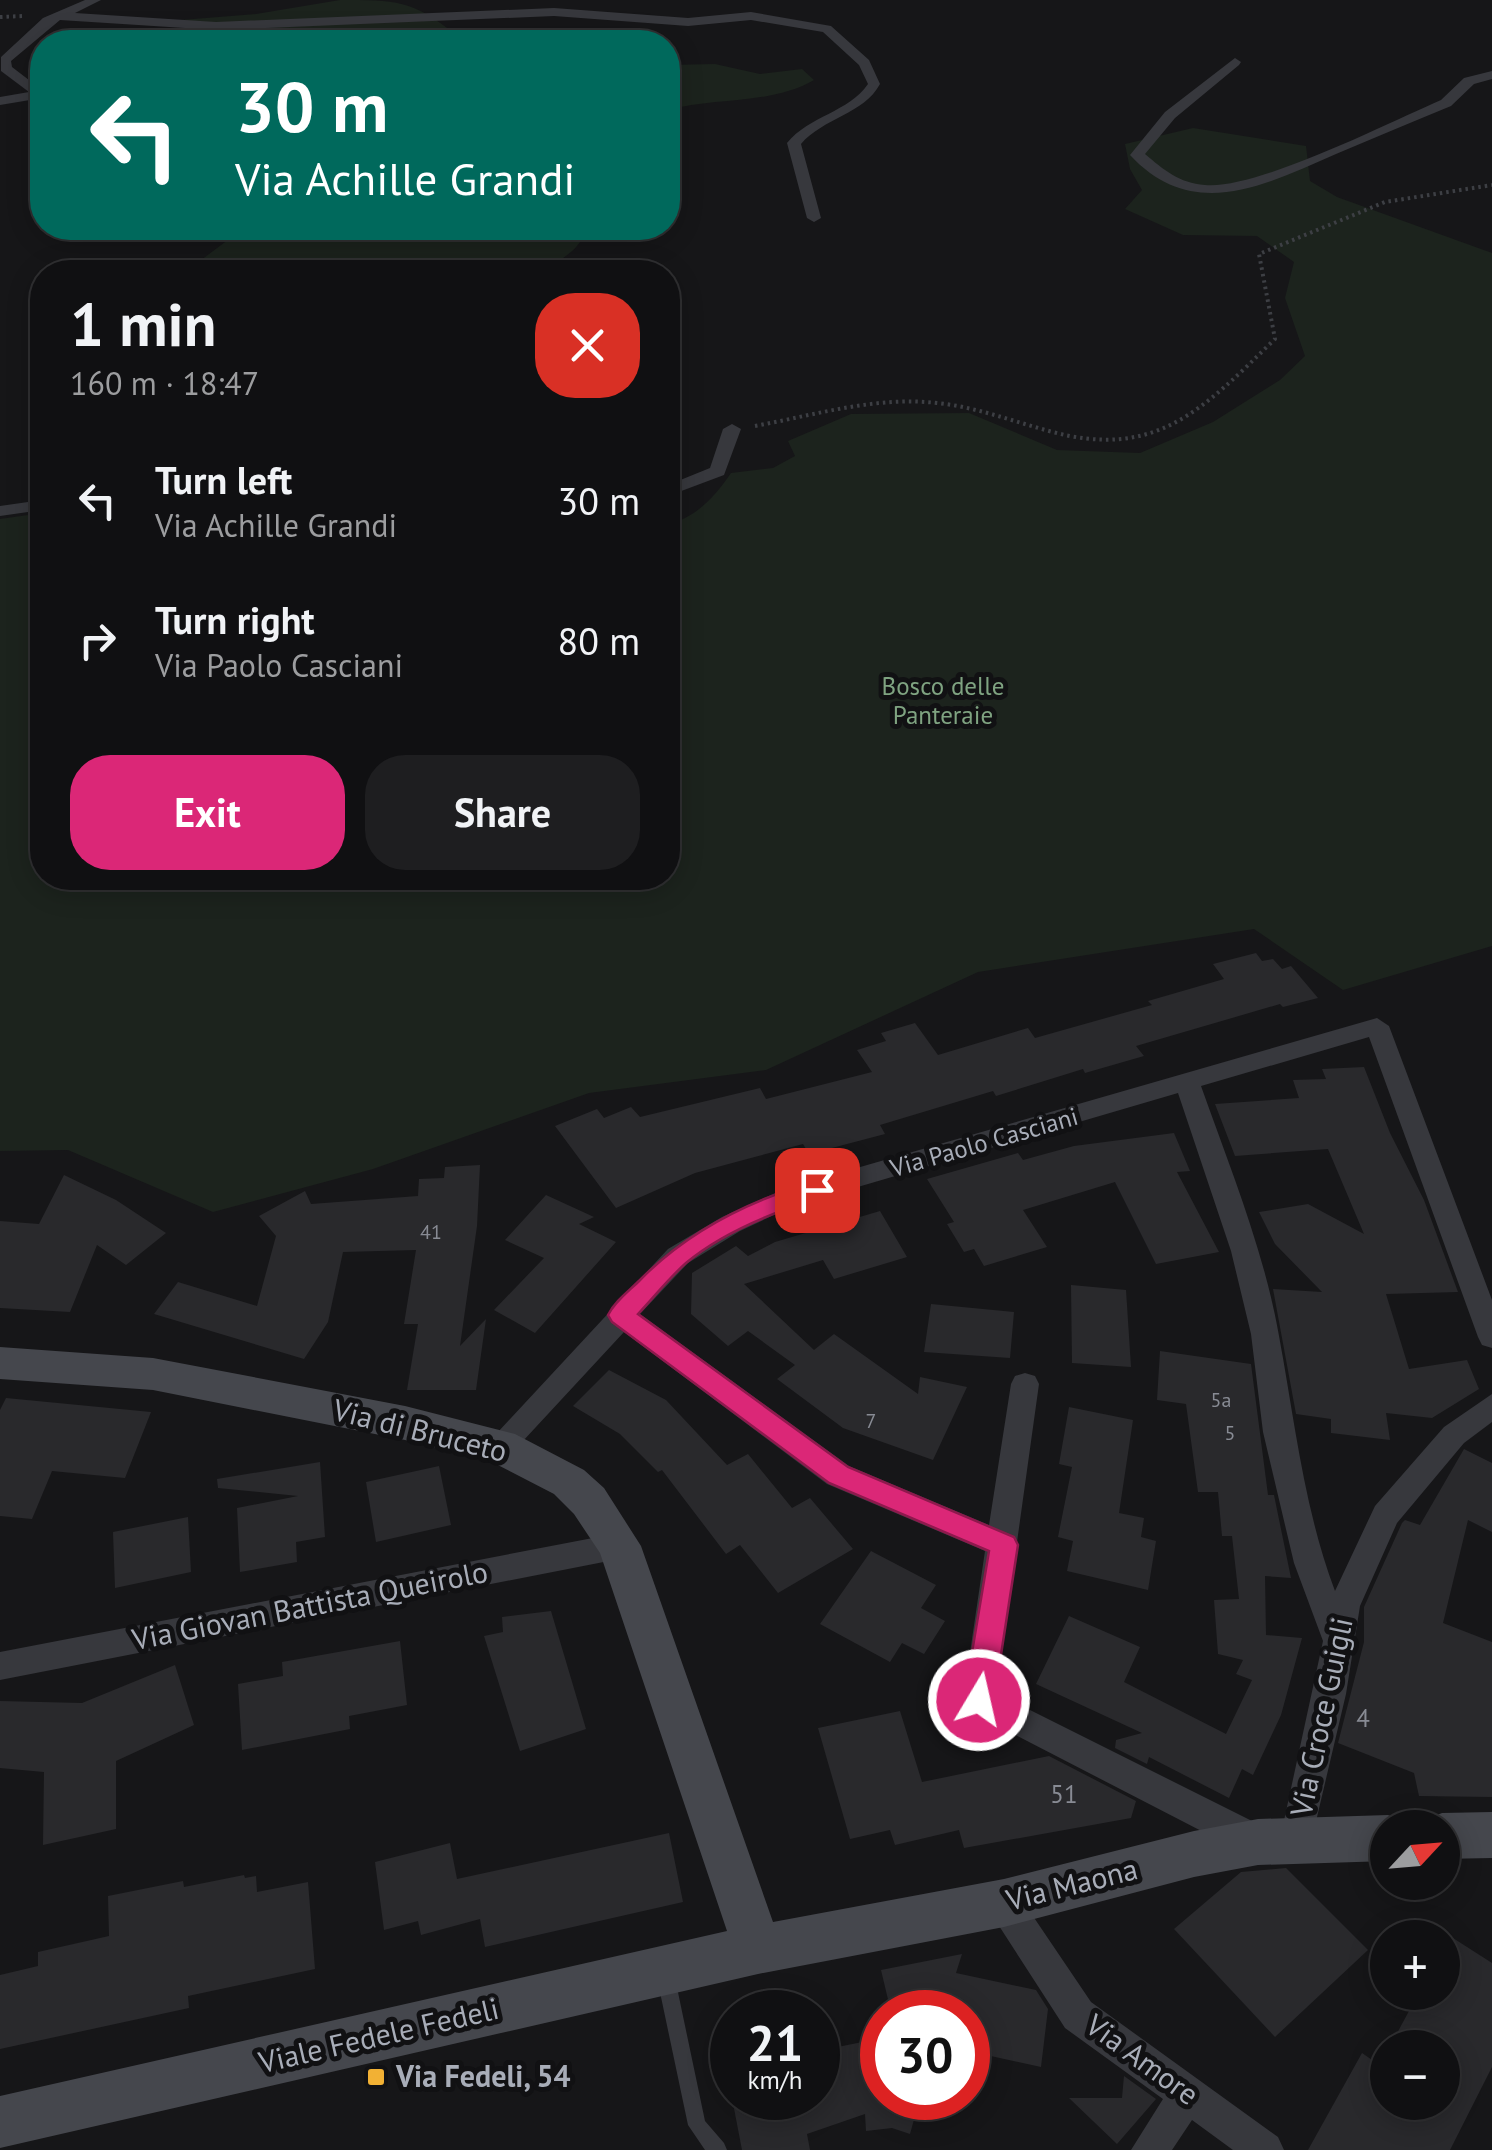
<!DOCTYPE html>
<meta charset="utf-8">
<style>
:root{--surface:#101012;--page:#1e1e20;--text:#f1f3f6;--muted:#9c9d9f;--line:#303032;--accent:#db2777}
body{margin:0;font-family:"PT Sans",sans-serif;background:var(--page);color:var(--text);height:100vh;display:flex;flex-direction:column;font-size:38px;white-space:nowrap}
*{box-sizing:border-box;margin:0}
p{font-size:32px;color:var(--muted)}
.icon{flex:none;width:55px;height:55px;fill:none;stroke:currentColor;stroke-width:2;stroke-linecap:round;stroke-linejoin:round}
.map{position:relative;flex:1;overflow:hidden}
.side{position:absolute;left:30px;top:260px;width:650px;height:630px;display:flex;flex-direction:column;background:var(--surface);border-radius:40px;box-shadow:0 5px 25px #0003,0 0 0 2px var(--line)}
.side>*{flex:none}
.top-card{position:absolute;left:30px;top:30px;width:650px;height:210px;border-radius:40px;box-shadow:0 5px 25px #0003,0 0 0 2px var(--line);background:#00695c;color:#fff;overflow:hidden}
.needle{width:65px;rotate:64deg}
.tools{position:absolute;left:1370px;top:1810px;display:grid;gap:20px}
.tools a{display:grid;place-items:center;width:90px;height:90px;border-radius:50%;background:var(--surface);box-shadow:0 5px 25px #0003,0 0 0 2px var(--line);font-size:50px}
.speed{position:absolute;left:710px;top:1990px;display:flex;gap:20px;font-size:50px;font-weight:700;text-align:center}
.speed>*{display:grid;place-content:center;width:130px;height:130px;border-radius:50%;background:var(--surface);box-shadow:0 5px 25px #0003,0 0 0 2px var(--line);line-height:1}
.speed small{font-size:25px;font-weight:400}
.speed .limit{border:15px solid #d22;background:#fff;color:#111}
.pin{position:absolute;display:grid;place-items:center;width:85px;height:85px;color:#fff;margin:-42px;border-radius:20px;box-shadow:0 5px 15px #0006}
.me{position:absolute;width:110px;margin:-55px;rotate:9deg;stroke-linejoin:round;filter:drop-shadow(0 0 8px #0008)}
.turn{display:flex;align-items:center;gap:35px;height:210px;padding:0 40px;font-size:45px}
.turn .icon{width:130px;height:130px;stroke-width:2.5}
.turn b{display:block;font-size:70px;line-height:85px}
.round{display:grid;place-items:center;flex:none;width:105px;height:105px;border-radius:40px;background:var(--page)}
.headline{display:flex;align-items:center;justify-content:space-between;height:170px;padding:0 40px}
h1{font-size:60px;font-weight:600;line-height:75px}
.cta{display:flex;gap:20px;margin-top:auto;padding:20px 40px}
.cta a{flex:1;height:115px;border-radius:40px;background:var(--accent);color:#fff;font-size:40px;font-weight:600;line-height:115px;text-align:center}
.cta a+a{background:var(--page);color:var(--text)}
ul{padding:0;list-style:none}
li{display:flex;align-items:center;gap:30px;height:140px;padding:0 40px}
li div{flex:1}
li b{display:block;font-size:38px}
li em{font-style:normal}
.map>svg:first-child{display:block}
.green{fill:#1c231d}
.building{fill:#29292c}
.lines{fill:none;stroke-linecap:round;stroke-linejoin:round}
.path{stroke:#3d3f44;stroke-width:4;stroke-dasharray:2.5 4;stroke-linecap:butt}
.lane{fill:#37383d;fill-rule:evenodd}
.street{fill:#37383d;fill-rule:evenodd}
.secondary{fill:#45474d;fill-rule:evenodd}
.route{fill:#db2777;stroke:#8e194d;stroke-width:2.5}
.poi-dot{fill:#f2b134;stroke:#111113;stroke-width:4}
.labels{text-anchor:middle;stroke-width:10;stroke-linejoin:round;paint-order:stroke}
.number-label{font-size:20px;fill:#888b94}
.park-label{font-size:25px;fill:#7fa381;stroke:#111113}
.street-label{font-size:25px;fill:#a8adb8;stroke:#111113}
.near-number-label{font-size:25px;fill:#888b94}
.near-street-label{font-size:30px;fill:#a8adb8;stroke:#111113}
.near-poi-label{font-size:30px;font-weight:bold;fill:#a8adb8;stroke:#111113;text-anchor:start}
</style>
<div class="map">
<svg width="1492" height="2150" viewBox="0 0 1492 2150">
<rect width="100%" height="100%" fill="#161618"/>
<g class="green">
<path d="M 340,0 C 396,0 412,0 455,34 L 450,42 L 248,42 L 208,37 L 181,20 L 256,14 Z"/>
<path d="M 715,64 L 760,74 L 802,69 L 814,80 C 771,105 715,97 668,110 L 668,65 Z"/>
<path d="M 1193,128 L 1306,146 L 1310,181 L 1337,197 L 1492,253 L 1492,946 L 1343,990 L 1254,929 L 978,972 L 766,1070 L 589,1093 L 373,1169 L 213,1212 L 68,1150 L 0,1151 L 0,519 L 42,513 L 42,878 L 668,878 L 668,525 C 697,516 714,498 731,473 L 773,468 L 795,456 L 788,441 L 851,414 L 969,413 L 1057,450 L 1140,453 L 1213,422 L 1280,380 L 1305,356 L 1285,298 L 1294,262 L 1257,236 L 1183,235 L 1125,209 L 1142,190 L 1130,169 L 1125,144 Z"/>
<path d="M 244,228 L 588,228 C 577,254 556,265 528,272 L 185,272 Z"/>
</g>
<g class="building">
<path d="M 1256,953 L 1262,961 L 1273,959 L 1282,969 L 1291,966 L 1318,998 L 1283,1007 L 1280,1004 L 1136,1046 L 1144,1056 L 1085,1073 L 1083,1069 L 996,1096 L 993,1091 L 880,1125 L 885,1134 L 809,1154 L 803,1144 L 695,1173 L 616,1208 L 555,1126 L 597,1109 L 604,1118 L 631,1107 L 640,1117 L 760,1088 L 766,1099 L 872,1072 L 857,1050 L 886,1041 L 881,1033 L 915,1023 L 938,1055 L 1028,1028 L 1035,1038 L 1152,1005 L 1148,1001 L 1224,979 L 1213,964 Z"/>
<path d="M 1364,1067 L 1390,1133 L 1424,1200 L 1458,1292 L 1386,1294 L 1409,1369 L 1467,1360 L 1479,1389 L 1432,1418 L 1386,1413 L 1390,1440 L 1331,1433 L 1331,1419 L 1296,1414 L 1273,1289 L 1322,1292 L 1275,1244 L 1259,1212 L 1308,1204 L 1364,1234 L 1328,1149 L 1235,1156 L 1215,1104 L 1299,1098 L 1293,1080 L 1326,1079 L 1322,1069 Z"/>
<path d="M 1174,1133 L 1190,1171 L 1177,1172 L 1219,1252 L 1156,1264 L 1115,1182 L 1023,1210 L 1047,1247 L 984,1266 L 974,1249 L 964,1252 L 947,1224 L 954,1222 L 927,1179 L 1018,1153 L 1023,1160 L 1074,1146 Z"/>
<path d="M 480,1165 L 477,1226 L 460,1346 L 486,1319 L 476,1390 L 407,1390 L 418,1324 L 404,1324 L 416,1250 L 343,1252 L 328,1322 L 304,1359 L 154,1314 L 178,1282 L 257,1306 L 276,1236 L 259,1216 L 305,1191 L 311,1204 L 418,1196 L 419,1179 L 444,1178 L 445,1167 Z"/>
<path d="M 64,1175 L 116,1200 L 166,1233 L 126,1265 L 97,1245 L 70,1312 L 0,1308 L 0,1221 L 39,1224 Z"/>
<path d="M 546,1195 L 594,1217 L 579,1224 L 616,1242 L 535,1333 L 494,1310 L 544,1258 L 505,1240 Z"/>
<path d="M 880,1211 L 907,1257 L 834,1279 L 823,1260 L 744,1284 L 814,1350 L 834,1334 L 918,1394 L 920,1377 L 967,1387 L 933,1460 L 843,1428 L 777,1379 L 795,1365 L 748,1331 L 728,1346 L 691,1314 L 692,1273 L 736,1246 L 748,1256 L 775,1242 Z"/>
<path d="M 1071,1285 L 1126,1290 L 1131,1367 L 1072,1363 Z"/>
<path d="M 931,1304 L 1014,1312 L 1010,1358 L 924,1352 Z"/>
<path d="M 1160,1351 L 1251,1364 L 1268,1495 L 1274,1495 L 1291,1578 L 1265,1576 L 1266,1635 L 1302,1638 L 1281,1715 L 1253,1775 L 1242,1769 L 1229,1798 L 1149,1757 L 1147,1764 L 1115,1748 L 1116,1740 L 1142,1733 L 1036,1684 L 1069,1616 L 1140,1647 L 1124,1682 L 1226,1734 L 1252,1680 L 1236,1674 L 1243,1660 L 1218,1654 L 1214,1600 L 1239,1599 L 1232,1536 L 1222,1536 L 1218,1492 L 1198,1492 L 1186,1404 L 1157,1400 Z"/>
<path d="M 609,1370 L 666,1400 L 727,1465 L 748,1454 L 792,1508 L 810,1498 L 853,1549 L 778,1593 L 740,1545 L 726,1554 L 662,1470 L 658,1472 L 620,1434 L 573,1406 Z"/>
<path d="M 6,1398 L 151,1412 L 125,1478 L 52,1471 L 32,1519 L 0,1516 L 0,1410 Z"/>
<path d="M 1069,1407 L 1133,1420 L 1119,1513 L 1144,1518 L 1141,1537 L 1156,1541 L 1148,1590 L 1067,1571 L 1073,1541 L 1058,1537 L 1072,1467 L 1059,1464 Z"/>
<path d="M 1464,1449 L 1492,1463 L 1492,1532 L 1468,1520 L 1443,1623 L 1492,1642 L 1492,1797 L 1419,1796 L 1414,1773 L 1338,1743 L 1364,1642 L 1364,1607 L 1402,1523 L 1405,1520 L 1420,1525 Z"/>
<path d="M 320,1462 L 325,1537 L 296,1542 L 297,1562 L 240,1572 L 237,1508 L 298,1496 L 218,1488 L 217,1479 Z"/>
<path d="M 439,1466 L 451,1525 L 376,1542 L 366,1482 Z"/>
<path d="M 188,1517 L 191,1572 L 115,1588 L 113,1532 Z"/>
<path d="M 871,1551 L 936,1585 L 921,1608 L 945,1621 L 924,1654 L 902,1643 L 890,1662 L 820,1624 Z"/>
<path d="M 551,1611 L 586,1729 L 520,1751 L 484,1636 L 503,1632 L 502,1617 Z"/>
<path d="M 400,1641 L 407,1705 L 349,1716 L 350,1729 L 242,1750 L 238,1684 L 283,1676 L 282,1662 Z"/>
<path d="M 175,1665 L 194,1725 L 116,1761 L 116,1829 L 43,1845 L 44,1772 L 0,1768 L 0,1701 L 82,1703 Z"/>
<path d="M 900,1711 L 922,1782 L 1049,1756 L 1136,1801 L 1131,1818 L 964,1848 L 959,1830 L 895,1845 L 890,1830 L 850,1839 L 818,1728 Z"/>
<path d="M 669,1833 L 683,1902 L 485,1947 L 480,1919 L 421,1935 L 418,1921 L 384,1930 L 375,1862 L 450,1843 L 457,1879 Z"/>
<path d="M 1286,1868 L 1368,1950 L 1275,2037 L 1174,1929 L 1241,1872 Z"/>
<path d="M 244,1875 L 245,1878 L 256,1876 L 257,1892 L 308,1882 L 315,1969 L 188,1996 L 189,2008 L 0,2049 L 0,1975 L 38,1966 L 38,1952 L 109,1936 L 108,1896 L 183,1881 L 184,1887 Z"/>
<path d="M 1442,1931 L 1492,1963 L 1492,2067 L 1450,2150 L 1308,2150 L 1362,2053 L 1388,2071 L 1388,2102 L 1442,2102 L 1442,2048 L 1389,2048 L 1409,2011 L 1382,1992 L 1442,1992 Z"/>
<path d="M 962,1954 L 956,1973 L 1036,1990 L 1048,2009 L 1041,2067 L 968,2051 L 968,2012 L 891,2012 L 881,1970 Z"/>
<path d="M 882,2038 L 882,2098 L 920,2098 L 910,2134 L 892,2128 L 866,2131 L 865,2114 L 807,2134 L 810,2150 L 742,2150 L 732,2098 L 818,2098 L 818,2051 Z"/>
<path d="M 1124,2076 L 1156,2099 L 1117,2144 L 1069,2098 L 1122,2098 Z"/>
</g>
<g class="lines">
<g class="path">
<path d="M 0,17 L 24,16"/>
<path d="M 755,426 C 815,415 876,396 937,403 C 976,407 1012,421 1049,431 C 1156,461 1203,409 1275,339 L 1259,254 L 1385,202 L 1492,185"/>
</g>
<path class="lane" d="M 666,1969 L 672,1972 L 675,1978 L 705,2121 L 724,2143 L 727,2150 L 705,2150 L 688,2125 L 657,1978 L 660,1972 Z"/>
<g class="street">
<path d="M 85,0 L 101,0 L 75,13 L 216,22 L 554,8 L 688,18 L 751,12 L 831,26 L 869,60 L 880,84 C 864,114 823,118 801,144 L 821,218 L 814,222 L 807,218 L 787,143 C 809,116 849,112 868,84 L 859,65 L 823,32 L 751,20 L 688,26 L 554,16 L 216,30 L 60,20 L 11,61 L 12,67 L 42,90 L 42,98 L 0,105 L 0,97 L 29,92 L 1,71 L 1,57 L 43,18 Z"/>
<path d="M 1235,58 L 1241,62 L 1239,65 L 1175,118 L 1145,154 C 1164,170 1179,183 1205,185 C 1256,190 1388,123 1441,100 L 1464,78 L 1492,71 L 1492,79 L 1474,84 L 1451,106 C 1412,122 1374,138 1336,154 C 1265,185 1193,223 1130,155 L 1165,112 Z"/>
<path d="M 732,424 L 741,429 L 724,475 L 668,496 L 668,485 L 710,468 L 723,429 Z"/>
<path d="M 42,500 L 42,510 L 0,516 L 0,506 Z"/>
<path d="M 1377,1018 L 1389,1026 L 1492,1300 L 1492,1348 L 1482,1345 L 1478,1337 L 1369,1037 L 1201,1086 C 1230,1168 1264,1250 1279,1336 C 1295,1422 1304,1509 1335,1591 L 1375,1506 L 1444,1427 L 1492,1394 L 1492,1422 L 1464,1443 L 1397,1523 L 1360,1606 L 1346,1694 L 1309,1851 L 1297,1855 L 1285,1851 L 1280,1839 L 1323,1641 L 1294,1563 L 1263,1432 L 1251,1334 L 1231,1251 L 1178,1093 L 793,1206 L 740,1231 L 688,1263 L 640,1314 L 849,1466 L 989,1525 L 1011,1384 L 1015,1376 L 1025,1373 L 1035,1376 L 1039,1384 L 996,1693 L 1268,1829 L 1273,1841 L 1268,1853 L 1256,1857 L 1244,1853 L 967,1710 L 963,1700 L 985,1551 L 827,1484 L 624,1332 L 510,1455 L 500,1458 L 490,1455 L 485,1446 L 668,1249 L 722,1217 L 784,1189 Z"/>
<path d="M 619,1533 L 630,1537 L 634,1546 L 630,1555 L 619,1559 L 0,1680 L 0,1652 Z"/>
<path d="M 1004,1886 L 1016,1891 L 1091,2002 L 1278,2137 L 1284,2150 L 1233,2150 L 1192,2120 L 1172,2150 L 1131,2150 L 1163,2099 L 1065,2028 L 992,1915 L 986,1903 L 992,1891 Z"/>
</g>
<g class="secondary">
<path d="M 0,1347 L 153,1358 L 405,1406 L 515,1434 L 584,1470 L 604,1488 L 641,1546 L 773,1922 L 1004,1879 L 1194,1831 L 1258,1819 L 1388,1815 L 1405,1822 L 1407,1828 L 1388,1828 L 1388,1861 L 1258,1865 L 1194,1877 L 1004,1927 L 758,1974 L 0,2148 L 0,2096 L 727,1931 L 600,1553 L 574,1514 L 554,1494 L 490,1461 L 405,1440 L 153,1390 L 0,1379 Z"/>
<path d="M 1492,1812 L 1492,1858 L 1442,1859 L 1442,1828 L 1422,1828 L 1425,1820 L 1442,1813 Z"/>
</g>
</g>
<path class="route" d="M 817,1181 L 825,1184 L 829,1190 L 825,1196 C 779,1210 724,1231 686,1263 C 669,1278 654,1297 638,1314 L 848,1467 L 1014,1537 L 1018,1545 L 994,1700 L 989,1709 L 979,1713 L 968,1709 L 964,1700 L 989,1551 L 829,1483 L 612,1322 L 608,1315 C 615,1301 629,1291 640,1280 C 689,1230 750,1200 817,1181 Z"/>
<rect class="poi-dot" x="366" y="2067" width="20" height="20" rx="5"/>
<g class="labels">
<g class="number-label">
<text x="431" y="1239">41</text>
<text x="1221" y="1407">5a</text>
<text x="871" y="1428">7</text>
<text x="1230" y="1440">5</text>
</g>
<g class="park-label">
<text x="943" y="695">Bosco delle<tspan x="943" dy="29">Panteraie</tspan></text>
</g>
<g class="street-label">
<text transform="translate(984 1142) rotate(-16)" y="9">Via Paolo Casciani</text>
</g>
<g class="near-number-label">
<text x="1363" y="1727">4</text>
<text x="1064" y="1803">51</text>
</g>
<g class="near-street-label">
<text transform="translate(420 1431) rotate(14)" y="10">Via di Bruceto</text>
<text transform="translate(310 1606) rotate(-11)" y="10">Via Giovan Battista Queirolo</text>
<text transform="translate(1322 1717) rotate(-78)" y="10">Via Croce Guigli</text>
<text transform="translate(1072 1885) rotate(-14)" y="10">Via Maona</text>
<text transform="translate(379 2036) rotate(-13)" y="10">Viale Fedele Fedeli</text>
<text transform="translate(1142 2060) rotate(36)" y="10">Via Amore</text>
</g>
<g class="near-poi-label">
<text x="396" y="2087">Via Fedeli, 54</text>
</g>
</g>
</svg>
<div class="tools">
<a><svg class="needle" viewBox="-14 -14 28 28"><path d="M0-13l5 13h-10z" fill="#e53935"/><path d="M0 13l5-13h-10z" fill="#9c9d9f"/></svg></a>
<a>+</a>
<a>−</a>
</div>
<div class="speed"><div>21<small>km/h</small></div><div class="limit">30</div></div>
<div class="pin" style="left:817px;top:1190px;background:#d93025"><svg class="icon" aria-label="arrive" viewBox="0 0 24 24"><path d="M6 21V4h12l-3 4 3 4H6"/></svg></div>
<svg class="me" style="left:979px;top:1700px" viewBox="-20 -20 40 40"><circle r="17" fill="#db2777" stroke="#fff" stroke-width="3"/><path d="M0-11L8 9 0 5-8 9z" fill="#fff"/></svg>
<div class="top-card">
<div class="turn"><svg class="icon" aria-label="left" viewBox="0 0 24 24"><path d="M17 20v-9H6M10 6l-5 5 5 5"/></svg><div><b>30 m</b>Via Achille Grandi</div></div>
</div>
<section class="side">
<div class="headline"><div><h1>1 min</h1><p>160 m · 18:47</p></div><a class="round" style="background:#d93025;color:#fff"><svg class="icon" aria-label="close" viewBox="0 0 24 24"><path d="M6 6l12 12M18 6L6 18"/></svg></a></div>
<ul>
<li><svg class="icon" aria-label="left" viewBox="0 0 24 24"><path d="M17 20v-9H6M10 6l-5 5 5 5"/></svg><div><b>Turn left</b><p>Via Achille Grandi</p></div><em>30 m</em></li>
<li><svg class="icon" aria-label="right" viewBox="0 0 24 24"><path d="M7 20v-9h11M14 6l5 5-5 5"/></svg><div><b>Turn right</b><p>Via Paolo Casciani</p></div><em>80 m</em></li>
</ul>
<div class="cta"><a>Exit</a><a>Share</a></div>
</section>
</div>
